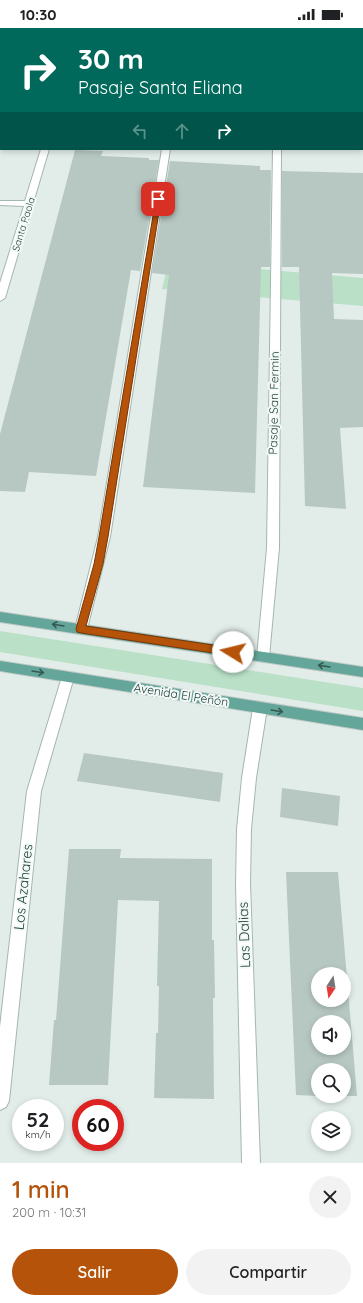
<!DOCTYPE html>
<html lang="es">
<meta charset="utf-8">
<style>
:root{--surface:#fff;--page:#f2f2f2;--text:#202124;--muted:#757577;--accent:#b45309}
body{margin:0;font-family:Quicksand,sans-serif;background:var(--page);color:var(--text);height:100vh;display:flex;flex-direction:column;font-size:15px;white-space:nowrap}
*{box-sizing:border-box;margin:0}
p{font-size:13px;color:var(--muted)}
.icon{flex:none;width:22px;height:22px;fill:none;stroke:currentColor;stroke-width:2;stroke-linecap:round;stroke-linejoin:round}
.map{position:relative;height:1135px;overflow:hidden}
.sheet{display:flex;flex-direction:column;background:var(--surface);flex:1}
.sheet>*{flex:none}
.banner{position:absolute;left:0px;top:0px;width:363px;height:122px;box-shadow:0 2px 6px #0003;background:#00695c;color:#fff;overflow:hidden}
.needle{width:26px;rotate:192deg}
.tools{position:absolute;left:311px;top:939px;display:grid;gap:8px}
.tools a{display:grid;place-items:center;width:40px;height:40px;border-radius:50%;background:var(--surface);box-shadow:0 2px 6px #0003;font-size:20px}
.speed{position:absolute;left:12px;top:1071px;display:flex;gap:8px;font-size:20px;font-weight:700;text-align:center}
.speed>*{display:grid;place-content:center;width:52px;height:52px;border-radius:50%;background:var(--surface);box-shadow:0 2px 6px #0003;line-height:1}
.speed small{font-size:10px;font-weight:400}
.speed .limit{border:6px solid #d22;background:#fff;color:#111}
.pin{position:absolute;display:grid;place-items:center;width:34px;height:34px;color:#fff;margin:-17px;border-radius:8px;box-shadow:0 2px 6px #0006}
.me{position:absolute;width:44px;margin:-22px;rotate:279deg;stroke-linejoin:round;filter:drop-shadow(0 0 3px #0008)}
.turn{display:flex;align-items:center;gap:14px;height:84px;padding:0 12px;font-size:18px}
.turn .icon{width:52px;height:52px;stroke-width:2.5}
.turn b{display:block;font-size:28px;line-height:34px}
.lanes{display:flex;align-items:center;height:38px;padding:0 12px;background:#0003;justify-content:center;gap:20px;direction:ltr}
.lanes .off{opacity:.35}
.round{display:grid;place-items:center;flex:none;width:42px;height:42px;border-radius:21px;background:var(--page)}
.overview{display:flex;align-items:center;justify-content:space-between;height:68px;padding:0 12px}
h1{font-size:24px;font-weight:600;line-height:30px;color:var(--accent)}
.primary-button{display:flex;gap:8px;margin-top:auto;padding:8px 12px}
.primary-button a{flex:1;height:46px;border-radius:24px;background:var(--accent);color:#fff;font-size:16px;font-weight:600;line-height:46px;text-align:center}
.primary-button a+a{background:var(--page);color:var(--text)}
.status{display:flex;justify-content:space-between;align-items:center;height:28px;padding:0 20px;background:var(--surface);direction:ltr}
.status svg{height:11px;fill:currentColor}
.map>svg:first-child{display:block}
.green{fill:#bae0c7}
.building{fill:#b7c8c2;fill-rule:evenodd}
.lines{fill:none;stroke-linecap:round;stroke-linejoin:round}
.minor-casing{stroke:#a4b6b1;stroke-width:2}
.tertiary-casing{stroke:#a4b6b1;stroke-width:2}
.primary-casing{stroke:#c1cac8;stroke-width:2}
.minor{fill:#fff;fill-rule:evenodd}
.tertiary{fill:#fff;fill-rule:evenodd}
.primary{fill:#64a69a;fill-rule:evenodd}
.oneway{stroke:#325a52}
.route{fill:#b45309;stroke:#753606}
.labels{text-anchor:middle;stroke-width:4;stroke-linejoin:round;paint-order:stroke}
.far-street-label{font-size:10px;fill:#21403a;stroke:#f3f9f7}
.street-label{font-size:12px;fill:#21403a;stroke:#f3f9f7}
.near-street-label{font-size:14px;fill:#21403a;stroke:#f3f9f7}
</style>
<div class="status"><b>10:30</b><svg viewBox="0 0 49 12"><path d="M0 12V9h3v3zM5 12V6h3v6zM10 12V3h3v9zM15 12V0h3v12zM26 1h20v11H26zM47 4h2v5h-2z"/></svg></div>
<div class="map">
<svg width="363" height="1135" viewBox="0 0 363 1135">
<rect width="100%" height="100%" fill="#e2ede9"/>
<g class="green">
<path d="M 169,233 L 363,250 L 363,278 L 162,261 Z"/>
<path d="M 0,603 L 363,660 L 363,683 L 0,624 Z"/>
</g>
<g class="building">
<path d="M 75,122 L 103,123 L 101,128 L 149,130 L 149,132 L 159,132 L 140,243 L 131,242 L 96,448 L 29,444 L 25,464 L 0,463 L 0,406 Z"/>
<path d="M 170,133 L 260,138 L 260,142 L 271,142 L 270,239 L 261,239 L 255,465 L 143,459 L 169,247 L 152,245 Z"/>
<path d="M 282,143 L 363,145 L 363,246 L 332,245 L 334,291 L 363,292 L 363,399 L 340,400 L 346,481 L 305,478 L 299,239 L 282,239 Z"/>
<path d="M 84,725 L 223,745 L 220,774 L 77,753 Z"/>
<path d="M 282,760 L 340,768 L 338,798 L 280,789 Z"/>
<path d="M 69,821 L 121,821 L 120,830 L 212,831 L 212,912 L 214,912 L 215,970 L 213,970 L 214,1071 L 154,1070 L 156,1005 L 158,1005 L 159,958 L 157,958 L 159,873 L 118,872 L 108,1057 L 49,1057 L 54,992 L 56,992 Z"/>
<path d="M 286,844 L 338,844 L 357,1068 L 334,1068 L 344,1068 L 344,1042 L 318,1042 L 318,1068 L 296,1067 ZM 318,946 L 344,946 L 344,972 L 318,972 ZM 318,994 L 344,994 L 344,1020 L 318,1020 Z"/>
</g>
<g class="lines">
<defs>
<g id="minor">
<rect x="25" y="0" width="6" height="1"/>
<rect x="122" y="0" width="6" height="1"/>
<path d="M 0,42 L 1,42 L 0,48 Z"/>
<rect x="0" y="110" width="1" height="4"/>
<path d="M 41,121 L 49,121 L 5,270 L 0,273 L 0,255 L 24,178 L 0,177 L 0,173 L 25,173 Z"/>
<path d="M 162,121 L 170,121 L 110,509 L 87,601 L 85,605 L 81,606 L 77,605 L 75,601 L 98,509 Z"/>
<path d="M 273,121 L 281,121 L 279,520 L 269,629 L 267,633 L 263,634 L 259,633 L 257,629 L 267,520 Z"/>
<path d="M 68,644 L 73,645 L 74,649 L 41,763 L 9,1073 L 6,1079 L 0,1082 L 0,999 L 27,763 L 62,649 L 63,645 Z"/>
<path d="M 260,674 L 265,676 L 267,680 L 256,750 L 251,801 L 250,855 L 260,1135 L 242,1135 L 236,855 L 237,801 L 242,750 L 253,680 L 255,676 Z"/>
</g>
<g id="tertiary">
<path d="M 223,0 L 229,0 L 230,1 L 224,1 Z"/>
<path d="M 274,0 L 281,0 L 282,1 L 275,1 Z"/>
<rect x="362" y="36" width="1" height="4"/>
<rect x="0" y="52" width="1" height="4"/>
<rect x="362" y="63" width="1" height="4"/>
<rect x="362" y="78" width="1" height="5"/>
</g>
<g id="primary">
<path d="M 0,584 L 363,639 L 363,649 L 0,594 Z"/>
<path d="M 0,633 L 363,690 L 363,702 L 0,643 Z"/>
</g>
</defs>
<use href="#minor" class="minor-casing"/>
<use href="#tertiary" class="tertiary-casing"/>
<use href="#primary" class="primary-casing"/>
<use href="#minor" class="minor"/>
<use href="#tertiary" class="tertiary"/>
<use href="#primary" class="primary"/>
</g>
<defs><path id="oneway-shaft" d="M-6 0H5M1.5-3L5.5 0L1.5 3" fill="none" stroke-width="1.6" stroke-linecap="round" stroke-linejoin="round"/></defs>
<g class="oneway">
<use href="#oneway-shaft" transform="translate(58 597) rotate(-171)"/>
<use href="#oneway-shaft" transform="translate(324 638) rotate(-171)"/>
<use href="#oneway-shaft" transform="translate(38 644) rotate(9)"/>
<use href="#oneway-shaft" transform="translate(277 683) rotate(9)"/>
</g>
<path class="route" d="M 156,170 L 161,171 L 108,509 L 103,536 L 86,598 L 233,620 L 236,622 L 237,624 L 236,627 L 233,628 L 81,605 L 77,604 L 76,601 L 94,536 L 99,509 Z"/>
<g class="labels">
<g class="far-street-label">
<text transform="translate(23 196) rotate(-73)" y="4">Santa Paola</text>
</g>
<g class="street-label">
<text transform="translate(274 375) rotate(-89)" y="4">Pasaje San Fermin</text>
<text transform="translate(181 667) rotate(9)" y="4">Avenida El Peñón</text>
</g>
<g class="near-street-label">
<text transform="translate(23 859) rotate(-84)" y="5">Los Azahares</text>
<text transform="translate(244 907) rotate(-92)" y="5">Las Dalias</text>
</g>
</g>
</svg>
<div class="tools">
<a><svg class="needle" viewBox="-14 -14 28 28"><path d="M0-13l5 13h-10z" fill="#e53935"/><path d="M0 13l5-13h-10z" fill="#757577"/></svg></a>
<a><svg class="icon" aria-label="sound" viewBox="0 0 24 24"><path d="M4 9h4l5-4v14l-5-4H4zM17 9q2 3 0 6"/></svg></a>
<a><svg class="icon" aria-label="search" viewBox="0 0 24 24"><circle cx="10" cy="10" r="6"/><path d="M15 15l6 6"/></svg></a>
<a><svg class="icon" aria-label="layers" viewBox="0 0 24 24"><path d="M12 4l9 5-9 5-9-5zM3 14l9 5 9-5"/></svg></a>
</div>
<div class="speed"><div>52<small>km/h</small></div><div class="limit">60</div></div>
<div class="pin" style="left:158px;top:171px;background:#d93025"><svg class="icon" aria-label="arrive" viewBox="0 0 24 24"><path d="M6 21V4h12l-3 4 3 4H6"/></svg></div>
<svg class="me" style="left:233px;top:624px" viewBox="-20 -20 40 40"><circle r="19" fill="#fff"/><path d="M0-13L10 11 0 6-10 11z" fill="#b45309"/></svg>
<div class="banner">
<div class="turn"><svg class="icon" aria-label="right" viewBox="0 0 24 24"><path d="M7 20v-9h11M14 6l5 5-5 5"/></svg><div><b>30 m</b>Pasaje Santa Eliana</div></div>
<div class="lanes"><svg class="icon off" aria-label="left" viewBox="0 0 24 24"><path d="M17 20v-9H6M10 6l-5 5 5 5"/></svg><svg class="icon off" aria-label="ahead" viewBox="0 0 24 24"><path d="M12 20V5M6 11l6-6 6 6"/></svg><svg class="icon" aria-label="right" viewBox="0 0 24 24"><path d="M7 20v-9h11M14 6l5 5-5 5"/></svg></div>
</div>
</div>
<section class="sheet">
<div class="overview"><div><h1>1 min</h1><p>200 m · 10:31</p></div><a class="round"><svg class="icon" aria-label="close" viewBox="0 0 24 24"><path d="M6 6l12 12M18 6L6 18"/></svg></a></div>
<div class="primary-button"><a>Salir</a><a>Compartir</a></div>
</section>
